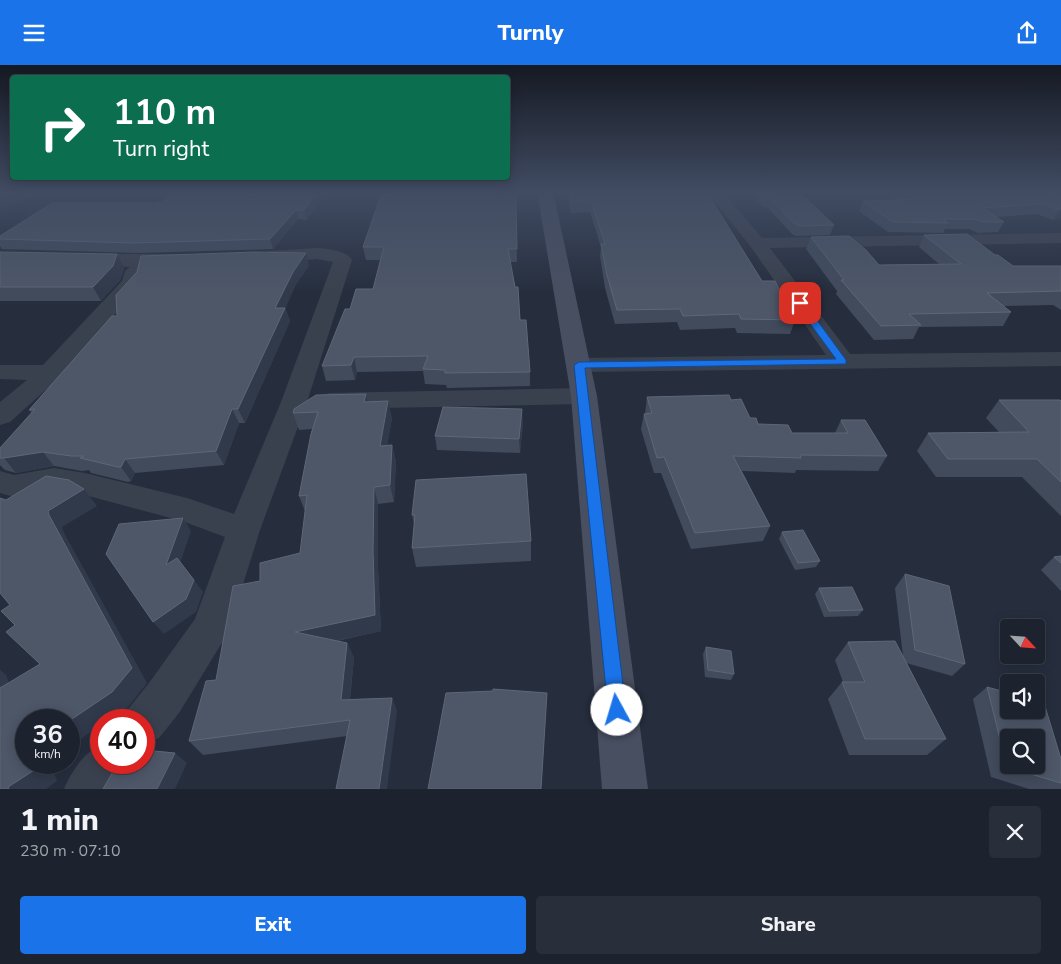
<!DOCTYPE html>
<meta charset="utf-8">
<style>
:root{--surface:#1c222e;--page:#292f3a;--text:#f1f3f6;--muted:#a0a4aa;--line:#3a3f4a;--accent:#1a73e8}
body{margin:0;font-family:"Nunito Sans",sans-serif;background:var(--page);color:var(--text);height:100vh;display:flex;flex-direction:column;font-size:19px;white-space:nowrap}
*{box-sizing:border-box;margin:0}
p{font-size:16px;color:var(--muted)}
.icon{flex:none;width:28px;height:28px;fill:none;stroke:currentColor;stroke-width:2;stroke-linecap:round;stroke-linejoin:round}
.map{position:relative;height:724px;overflow:hidden}
.details{display:flex;flex-direction:column;background:var(--surface);flex:1}
.details>*{flex:none}
.guide{position:absolute;left:10px;top:10px;width:500px;height:105px;border-radius:5px;box-shadow:0 2px 12px #0003,0 0 0 1px var(--line);background:#0b6e4f;color:#fff;overflow:hidden}
.needle{width:32px;rotate:116deg}
.buttons{position:absolute;left:1000px;top:554px;display:grid;gap:10px}
.buttons a{display:grid;place-items:center;width:45px;height:45px;border-radius:5px;background:var(--surface);box-shadow:0 2px 12px #0003,0 0 0 1px var(--line);font-size:25px}
.speed{position:absolute;left:15px;top:644px;display:flex;gap:10px;font-size:25px;font-weight:700;text-align:center}
.speed>*{display:grid;place-content:center;width:65px;height:65px;border-radius:50%;background:var(--surface);box-shadow:0 2px 12px #0003,0 0 0 1px var(--line);line-height:1}
.speed small{font-size:12px;font-weight:400}
.speed .limit{border:8px solid #d22;background:#fff;color:#111}
.pin{position:absolute;display:grid;place-items:center;width:42px;height:42px;color:#fff;margin:-21px;border-radius:10px;box-shadow:0 2px 8px #0006}
.me{position:absolute;width:55px;margin:-28px;rotate:354deg;stroke-linejoin:round;filter:drop-shadow(0 0 4px #0008)}
.turn{display:flex;align-items:center;gap:18px;height:105px;padding:0 20px;font-size:22px}
.turn .icon{width:65px;height:65px;stroke-width:2.5}
.turn b{display:block;font-size:35px;line-height:42px}
.round{display:grid;place-items:center;flex:none;width:52px;height:52px;border-radius:5px;background:var(--page)}
.summary{display:flex;align-items:center;justify-content:space-between;height:85px;padding:0 20px}
h1{font-size:30px;font-weight:800;line-height:38px}
.action{display:flex;gap:10px;margin-top:auto;padding:10px 20px}
.action a{flex:1;height:58px;border-radius:5px;background:var(--accent);color:#fff;font-size:20px;font-weight:800;line-height:58px;text-align:center}
.action a+a{background:var(--page);color:var(--text)}
header{display:flex;justify-content:space-between;align-items:center;height:65px;padding:0 20px;background:var(--accent);color:#fff;font-size:22px;font-weight:800}
.map>svg:first-child{display:block}
.lines{fill:none;stroke-linecap:round;stroke-linejoin:round}
.street{fill:#3a414e;fill-rule:evenodd}
.secondary{fill:#484f61;fill-rule:evenodd}
.wall{fill:#414b5c}
.shaded-wall{fill:#313a4b}
.building{fill:#4d5768;stroke:#5e6777;fill-rule:evenodd}
.route{fill:#1a73e8;stroke:#114b97}
</style>
<header><svg class="icon" aria-label="menu" viewBox="0 0 24 24"><path d="M4 6h16M4 12h16M4 18h16"/></svg>Turnly<svg class="icon" aria-label="share" viewBox="0 0 24 24"><path d="M12 15V3M7 8l5-5 5 5M5 13v7h14v-7"/></svg></header>
<div class="map">
<svg width="1061" height="724" viewBox="0 0 1061 724">
<rect width="100%" height="100%" fill="#262e3e"/>
<g class="lines">
<g class="street">
<path d="M 386,126 L 402,126 L 396,140 L 384,140 L 382,137 Z"/>
<path d="M 706,126 L 722,126 L 762,173 L 1061,168 L 1061,178 L 770,183 L 850,289 L 1061,287 L 1061,301 L 579,307 L 570,305 L 567,300 L 570,295 L 579,293 L 826,290 L 751,182 Z"/>
<path d="M 317,183 C 328,184 346,185 352,195 L 307,337 L 260,465 L 229,564 L 223,576 L 179,648 L 159,673 L 144,679 L 144,655 L 124,655 L 129,643 L 149,618 L 195,554 L 225,472 L 182,456 L 85,430 L 54,425 L 14,432 L 0,428 L 0,406 L 14,410 L 54,403 L 85,408 L 187,433 L 234,449 L 281,337 L 333,197 L 317,194 L 269,198 L 262,196 L 260,192 L 262,188 L 269,186 Z"/>
<path d="M 84,189 L 176,189 L 183,191 L 185,195 L 183,199 L 140,202 L 145,206 L 139,222 L 59,313 L 10,357 L 0,360 L 0,337 L 27,315 L 0,314 L 0,300 L 43,300 L 122,216 L 125,206 L 130,202 L 77,199 L 75,195 L 77,191 Z"/>
<path d="M 584,323 L 593,325 L 597,331 L 593,337 L 584,339 L 330,344 L 321,342 L 317,336 L 321,330 L 330,328 Z"/>
<path d="M 101,680 L 101,698 L 133,698 L 127,714 L 118,724 L 64,724 C 71,707 84,687 101,680 Z"/>
</g>
<path class="secondary" d="M 537,126 L 553,126 L 597,331 L 648,724 L 602,724 L 571,331 Z"/>
</g>
<g class="wall">
<path d="M 326,126 L 307,155 L 298,154 L 273,184 L 137,188 L 2,184 L 0,181 L 0,174 L 155,138 Z"/>
<path d="M 397,126 L 495,126 L 495,131 L 516,131 L 517,197 L 510,197 L 530,307 L 530,321 L 447,323 L 446,320 L 425,319 L 423,306 L 357,307 L 355,315 L 326,316 L 322,301 L 350,244 L 373,224 L 380,195 L 366,195 L 363,182 Z"/>
<path d="M 567,126 L 706,126 L 762,216 L 795,255 L 790,269 L 737,268 L 735,263 L 680,265 L 677,257 L 615,259 L 605,223 L 600,191 L 601,182 L 590,147 L 571,148 Z"/>
<path d="M 746,126 L 798,126 L 834,160 L 830,170 L 796,171 L 792,169 L 767,142 L 763,142 Z"/>
<path d="M 892,126 L 1047,126 L 1061,131 L 1061,153 L 1053,155 L 1037,149 L 996,152 L 1004,157 L 998,167 L 978,168 L 969,164 L 945,164 L 943,168 L 888,167 L 859,146 L 863,136 L 893,135 L 889,133 Z"/>
<path d="M 1052,126 L 1061,126 L 1061,130 Z"/>
<path d="M 924,170 L 995,190 L 1013,201 L 1061,201 L 1061,245 L 1053,240 L 1003,241 L 1011,247 L 1003,261 L 919,262 L 913,274 L 874,275 L 836,229 L 837,226 L 806,184 L 811,172 L 879,200 L 939,199 L 919,182 Z"/>
<path d="M 0,187 L 124,203 L 120,215 L 101,236 L 0,236 Z"/>
<path d="M 309,201 L 296,219 L 285,243 L 290,256 L 245,358 L 239,358 L 224,400 L 135,408 L 131,416 L 128,417 L 91,408 L 89,405 L 82,406 L 54,401 L 16,408 L 5,405 L 0,400 L 0,383 L 32,348 L 29,345 L 117,251 Z"/>
<path d="M 366,329 L 368,337 L 392,353 L 387,380 L 392,380 L 396,397 L 394,437 L 378,439 L 378,503 L 381,566 L 337,576 L 347,578 L 354,593 L 350,634 L 392,633 L 397,647 L 347,671 L 203,690 L 189,676 L 260,516 L 300,488 L 305,446 L 299,431 L 312,364 L 299,365 L 293,348 Z"/>
<path d="M 647,332 L 731,335 L 750,353 L 758,359 L 792,368 L 835,368 L 841,355 L 887,391 L 878,406 L 796,405 L 795,408 L 742,406 L 770,461 L 763,476 L 691,484 L 661,408 L 654,408 L 641,364 L 644,349 L 645,349 Z"/>
<path d="M 999,335 L 1061,336 L 1061,451 L 1022,412 L 936,412 L 917,386 L 928,368 L 999,367 L 986,353 Z"/>
<path d="M 523,358 L 520,388 L 437,385 L 435,371 Z"/>
<path d="M 416,415 L 531,476 L 531,496 L 416,502 L 412,483 L 414,459 L 412,450 Z"/>
<path d="M 782,467 L 820,496 L 816,502 L 795,505 L 779,474 Z"/>
<path d="M 1061,491 L 1061,526 L 1041,505 L 1054,492 Z"/>
<path d="M 905,509 L 965,599 L 952,611 L 906,598 L 946,674 L 927,690 L 849,690 L 828,634 L 842,617 L 843,617 L 835,595 L 848,577 L 903,591 L 895,523 Z"/>
<path d="M 819,523 L 863,545 L 858,551 L 824,552 L 815,529 Z"/>
<path d="M 706,582 L 734,609 L 731,615 L 705,612 L 703,589 Z"/>
<path d="M 987,622 L 1061,694 L 1061,724 L 1029,724 L 991,712 L 973,634 Z"/>
</g>
<g class="shaded-wall">
<path d="M 15,126 L 26,126 L 29,132 L 0,145 L 0,132 Z"/>
<path d="M 318,126 L 326,126 L 307,155 L 304,145 Z"/>
<path d="M 1061,144 L 1061,153 L 1053,155 L 1059,145 Z"/>
<path d="M 296,145 L 298,154 L 273,184 L 270,174 Z"/>
<path d="M 306,188 L 309,201 L 296,219 L 284,247 L 285,243 L 290,256 L 245,358 L 238,344 L 275,243 L 293,207 Z"/>
<path d="M 117,189 L 124,203 L 120,215 L 101,236 L 93,222 Z"/>
<path d="M 354,292 L 357,307 L 355,315 L 351,300 Z"/>
<path d="M 366,329 L 370,345 L 364,337 Z"/>
<path d="M 388,336 L 392,353 L 384,398 L 380,381 Z"/>
<path d="M 232,344 L 239,358 L 224,400 L 216,386 Z"/>
<path d="M 522,344 L 523,358 L 520,388 L 519,374 Z"/>
<path d="M 392,380 L 396,397 L 394,437 L 390,420 Z"/>
<path d="M 43,387 L 54,401 L 16,408 L 4,393 Z"/>
<path d="M 125,394 L 135,408 L 131,416 L 121,402 Z"/>
<path d="M 374,422 L 378,439 L 378,503 L 381,566 L 303,583 L 295,567 L 373,486 Z"/>
<path d="M 84,424 L 97,441 L 62,462 L 63,466 L 147,618 L 128,642 L 108,655 L 101,655 L 101,660 L 69,682 L 69,656 L 48,446 Z"/>
<path d="M 183,453 L 191,466 L 175,513 L 166,500 Z"/>
<path d="M 194,515 L 203,527 L 196,547 L 164,569 L 153,557 Z"/>
<path d="M 347,578 L 354,593 L 348,649 L 341,635 Z"/>
<path d="M 0,605 L 6,610 L 18,639 L 0,626 Z"/>
<path d="M 392,633 L 397,647 L 387,724 L 379,724 Z"/>
<path d="M 175,688 L 187,698 L 175,724 L 157,724 Z"/>
<path d="M 34,698 L 50,698 L 57,716 L 46,724 L 9,724 L 8,722 Z"/>
</g>
<g class="building">
<path d="M 0,126 L 15,126 L 0,132 Z"/>
<path d="M 173,126 L 318,126 L 304,145 L 296,145 L 270,174 L 132,178 L 0,174 L 0,171 L 52,138 L 155,138 L 162,137 Z"/>
<path d="M 397,126 L 494,126 L 493,131 L 516,131 L 517,184 L 508,184 L 515,222 L 518,222 L 520,255 L 526,255 L 530,307 L 445,308 L 445,305 L 423,304 L 428,291 L 354,292 L 351,300 L 322,301 L 345,244 L 350,244 L 356,224 L 373,224 L 384,182 L 363,182 L 381,130 L 394,130 Z"/>
<path d="M 569,126 L 706,126 L 762,216 L 775,216 L 795,255 L 741,254 L 739,249 L 683,251 L 680,244 L 617,245 L 607,210 L 601,179 L 605,179 L 591,136 L 571,136 Z"/>
<path d="M 758,126 L 798,126 L 834,160 L 800,161 L 795,159 L 770,133 L 765,133 Z"/>
<path d="M 898,126 L 1047,126 L 1061,131 L 1061,144 L 1059,145 L 1043,139 L 982,143 L 1004,157 L 984,157 L 974,154 L 943,154 L 948,158 L 893,157 L 863,136 L 922,134 Z"/>
<path d="M 967,169 L 995,190 L 998,190 L 1013,201 L 1061,201 L 1061,226 L 987,228 L 1011,247 L 909,249 L 921,260 L 881,261 L 841,215 L 844,215 L 811,172 L 849,171 L 866,185 L 879,200 L 961,199 L 924,170 Z"/>
<path d="M 0,187 L 117,189 L 113,201 L 93,222 L 0,222 Z"/>
<path d="M 255,187 L 306,188 L 293,207 L 275,243 L 285,243 L 238,344 L 232,344 L 216,386 L 125,394 L 121,402 L 118,402 L 80,393 L 84,391 L 71,391 L 43,387 L 4,393 L 0,393 L 0,383 L 35,344 L 29,345 L 112,251 L 117,251 L 116,230 L 137,207 L 141,191 Z"/>
<path d="M 366,329 L 364,337 L 388,336 L 380,381 L 392,380 L 390,420 L 374,422 L 373,486 L 375,550 L 295,567 L 347,578 L 341,635 L 392,633 L 379,724 L 336,724 L 350,655 L 189,676 L 206,616 L 216,615 L 233,521 L 260,516 L 260,498 L 300,488 L 307,430 L 299,431 L 311,369 L 318,347 L 293,348 L 294,344 L 316,330 Z"/>
<path d="M 729,330 L 731,335 L 741,334 L 750,353 L 756,353 L 758,359 L 788,360 L 792,368 L 848,368 L 841,355 L 865,355 L 887,391 L 800,390 L 801,393 L 733,391 L 770,461 L 695,468 L 664,392 L 657,393 L 644,349 L 652,348 L 647,332 Z"/>
<path d="M 999,335 L 1060,335 L 1061,336 L 1061,417 L 1037,394 L 948,394 L 928,368 L 1029,367 Z"/>
<path d="M 443,342 L 522,344 L 519,374 L 435,371 Z"/>
<path d="M 526,409 L 531,476 L 412,483 L 415,450 L 412,450 L 416,415 Z"/>
<path d="M 46,411 L 69,415 L 84,424 L 48,446 L 49,450 L 132,603 L 112,627 L 69,656 L 26,655 L 26,698 L 34,698 L 36,704 L 8,722 L 9,724 L 0,724 L 0,623 L 40,599 L 6,567 L 15,560 L 1,546 L 10,540 L 0,528 L 0,433 L 6,435 Z"/>
<path d="M 183,453 L 166,500 L 177,493 L 194,515 L 186,534 L 153,557 L 106,489 L 119,459 Z"/>
<path d="M 803,465 L 820,496 L 798,498 L 782,467 Z"/>
<path d="M 1061,491 L 1061,498 L 1054,492 Z"/>
<path d="M 905,509 L 949,521 L 965,599 L 915,585 Z"/>
<path d="M 852,522 L 863,545 L 829,546 L 819,523 Z"/>
<path d="M 895,576 L 946,674 L 865,674 L 842,617 L 865,617 L 848,577 Z"/>
<path d="M 706,582 L 731,586 L 734,609 L 708,605 Z"/>
<path d="M 987,622 L 1009,628 L 1009,645 L 1036,645 L 1036,636 L 1044,638 L 1061,694 L 1061,718 L 1007,702 ZM 1009,672 L 1036,672 L 1036,700 L 1009,700 Z"/>
<path d="M 493,624 L 547,628 L 541,724 L 428,724 L 446,628 L 493,626 Z"/>
<path d="M 144,685 L 175,688 L 157,724 L 103,724 L 118,698 L 144,698 Z"/>
</g>
<linearGradient id="sky" x2="0" y2="1"><stop stop-color="#151922"/><stop offset="0.56" stop-color="#414c63"/><stop offset="1" stop-color="#414c63" stop-opacity="0"/></linearGradient>
<rect width="1061" height="227" fill="url(#sky)"/>
<path class="route" d="M 800,235 L 803,236 L 846,295 L 846,299 L 585,303 L 626,645 L 623,652 L 617,654 L 611,652 L 608,645 L 574,300 L 579,297 L 836,294 L 795,238 Z"/>
</svg>
<div class="buttons">
<a><svg class="needle" viewBox="-14 -14 28 28"><path d="M0-13l5 13h-10z" fill="#e53935"/><path d="M0 13l5-13h-10z" fill="#a0a4aa"/></svg></a>
<a><svg class="icon" aria-label="sound" viewBox="0 0 24 24"><path d="M4 9h4l5-4v14l-5-4H4zM17 9q2 3 0 6"/></svg></a>
<a><svg class="icon" aria-label="search" viewBox="0 0 24 24"><circle cx="10" cy="10" r="6"/><path d="M15 15l6 6"/></svg></a>
</div>
<div class="speed"><div>36<small>km/h</small></div><div class="limit">40</div></div>
<div class="pin" style="left:800px;top:238px;background:#d93025"><svg class="icon" aria-label="arrive" viewBox="0 0 24 24"><path d="M6 21V4h12l-3 4 3 4H6"/></svg></div>
<svg class="me" style="left:617px;top:645px" viewBox="-20 -20 40 40"><circle r="19" fill="#fff"/><path d="M0-13L10 11 0 6-10 11z" fill="#1a73e8"/></svg>
<div class="guide">
<div class="turn"><svg class="icon" aria-label="right" viewBox="0 0 24 24"><path d="M7 20v-9h11M14 6l5 5-5 5"/></svg><div><b>110 m</b>Turn right</div></div>
</div>
</div>
<section class="details">
<div class="summary"><div><h1>1 min</h1><p>230 m · 07:10</p></div><a class="round"><svg class="icon" aria-label="close" viewBox="0 0 24 24"><path d="M6 6l12 12M18 6L6 18"/></svg></a></div>
<div class="action"><a>Exit</a><a>Share</a></div>
</section>
